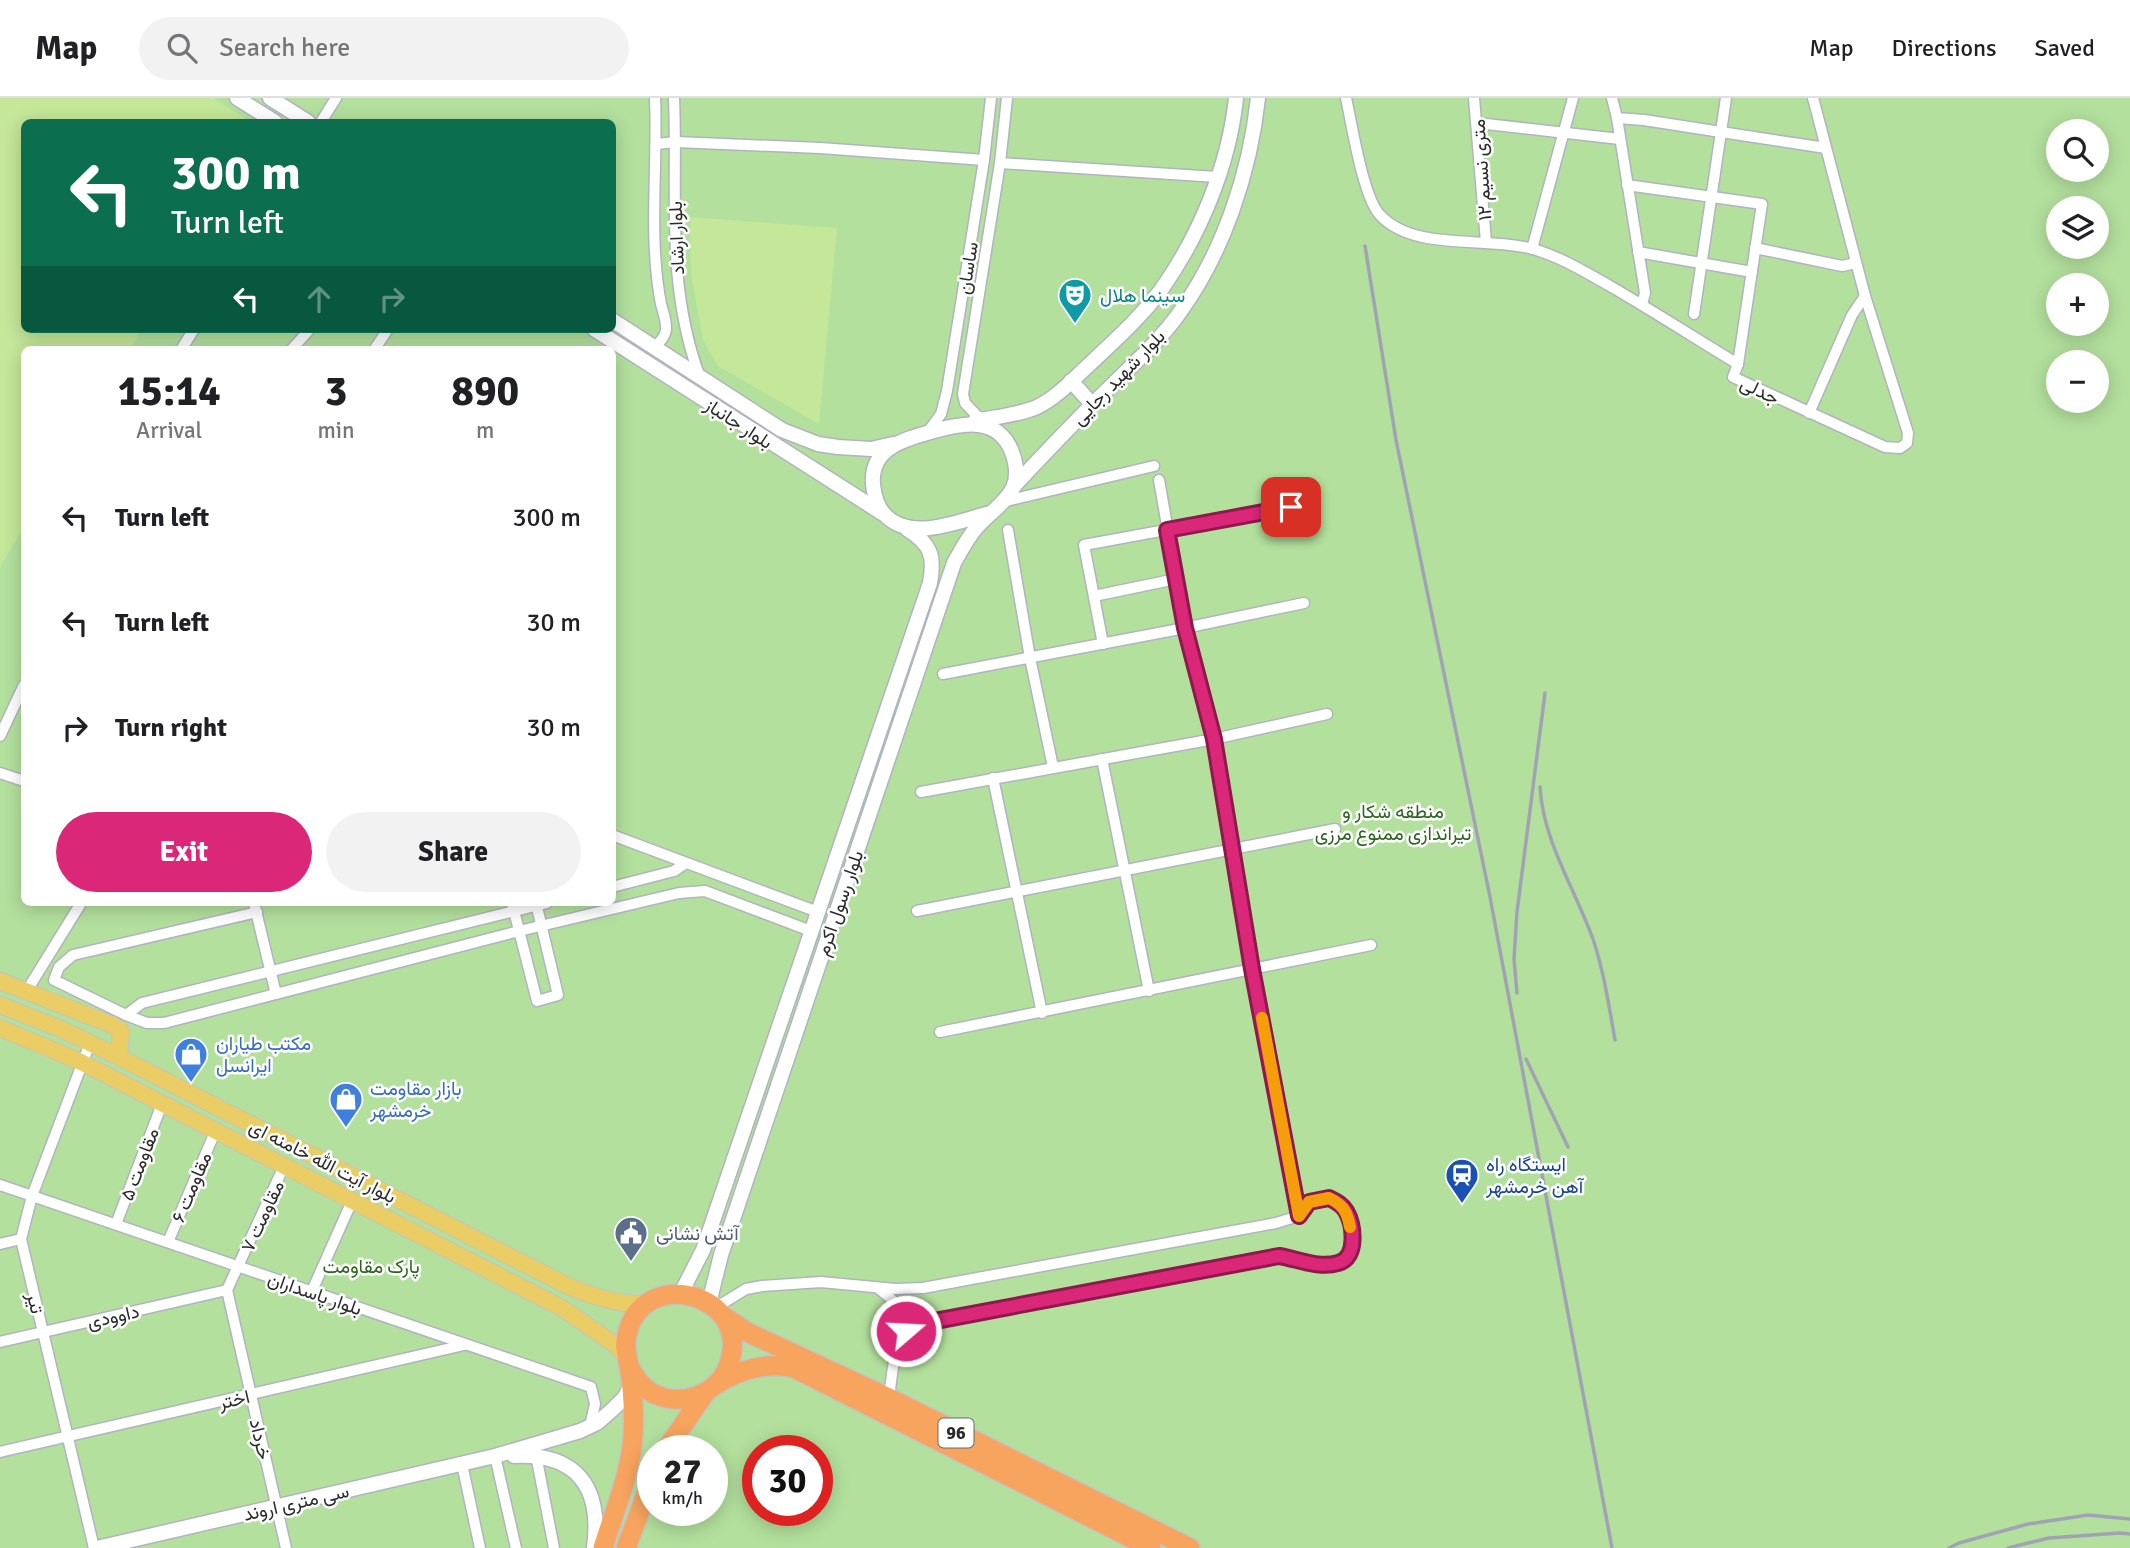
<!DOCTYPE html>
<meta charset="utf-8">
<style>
:root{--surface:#fff;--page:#f2f2f2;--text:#202124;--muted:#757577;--line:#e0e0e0;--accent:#db2777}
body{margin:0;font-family:Signika,Vazirmatn,sans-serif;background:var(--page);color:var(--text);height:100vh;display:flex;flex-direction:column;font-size:26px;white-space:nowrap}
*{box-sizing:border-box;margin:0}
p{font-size:23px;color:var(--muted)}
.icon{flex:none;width:38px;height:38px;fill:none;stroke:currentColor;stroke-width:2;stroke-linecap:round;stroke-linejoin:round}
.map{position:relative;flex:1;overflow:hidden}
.panel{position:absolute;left:21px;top:248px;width:595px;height:560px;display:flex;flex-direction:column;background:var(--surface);border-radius:10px;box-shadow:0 4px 18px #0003}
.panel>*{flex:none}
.hud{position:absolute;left:21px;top:21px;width:595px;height:214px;border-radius:10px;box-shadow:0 4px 18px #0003;background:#0b6e4f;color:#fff;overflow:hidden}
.buttons{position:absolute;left:2046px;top:21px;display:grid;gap:14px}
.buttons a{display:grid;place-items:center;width:63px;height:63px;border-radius:50%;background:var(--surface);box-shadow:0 4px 18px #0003;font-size:35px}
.speed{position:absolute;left:637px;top:1337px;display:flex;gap:14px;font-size:35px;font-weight:700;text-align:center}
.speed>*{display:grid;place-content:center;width:91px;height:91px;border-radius:50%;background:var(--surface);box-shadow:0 4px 18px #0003;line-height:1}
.speed small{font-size:18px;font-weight:400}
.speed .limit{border:10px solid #d22;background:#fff;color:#111}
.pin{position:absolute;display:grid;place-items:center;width:60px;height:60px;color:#fff;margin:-30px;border-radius:14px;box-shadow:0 4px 10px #0006}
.me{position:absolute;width:77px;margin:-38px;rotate:71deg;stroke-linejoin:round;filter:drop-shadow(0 0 5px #0008)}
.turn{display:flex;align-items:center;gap:24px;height:147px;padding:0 35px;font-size:32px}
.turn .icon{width:91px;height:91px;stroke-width:2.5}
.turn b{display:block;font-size:49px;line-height:60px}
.lanes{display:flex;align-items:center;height:66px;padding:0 35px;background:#0003;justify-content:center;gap:35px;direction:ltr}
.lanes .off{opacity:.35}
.eta{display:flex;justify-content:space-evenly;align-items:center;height:119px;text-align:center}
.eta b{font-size:42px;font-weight:700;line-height:49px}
.button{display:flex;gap:14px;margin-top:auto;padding:14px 35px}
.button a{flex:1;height:80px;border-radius:42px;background:var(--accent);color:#fff;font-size:28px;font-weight:700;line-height:80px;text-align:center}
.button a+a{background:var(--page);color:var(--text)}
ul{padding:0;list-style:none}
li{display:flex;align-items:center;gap:21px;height:105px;padding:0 35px}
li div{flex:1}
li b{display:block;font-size:26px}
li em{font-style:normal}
header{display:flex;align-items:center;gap:42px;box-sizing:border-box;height:98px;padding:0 35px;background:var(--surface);border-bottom:2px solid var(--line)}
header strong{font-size:33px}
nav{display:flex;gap:38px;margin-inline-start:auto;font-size:24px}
.search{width:490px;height:63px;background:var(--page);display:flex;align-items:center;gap:18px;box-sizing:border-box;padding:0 24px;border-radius:38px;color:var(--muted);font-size:26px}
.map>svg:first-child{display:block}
.green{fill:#b3e09d;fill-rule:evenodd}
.pitch{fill:#c4e799}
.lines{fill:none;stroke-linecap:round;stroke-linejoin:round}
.street-casing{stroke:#b1b4be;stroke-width:13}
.secondary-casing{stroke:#b1b4be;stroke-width:17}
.primary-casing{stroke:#c4c4c4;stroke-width:18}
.highway-casing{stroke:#c4c4c4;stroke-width:22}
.street{stroke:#fff;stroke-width:10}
.secondary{stroke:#fff;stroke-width:14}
.primary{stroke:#eace65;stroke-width:16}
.highway{stroke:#f7a45f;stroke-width:19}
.rail{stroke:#a1a3b4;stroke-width:3.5}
.route-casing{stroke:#8e194d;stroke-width:18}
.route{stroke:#db2777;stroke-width:12}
.slow{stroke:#f59e0b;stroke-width:12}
.labels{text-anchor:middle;stroke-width:5;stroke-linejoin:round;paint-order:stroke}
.shield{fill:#fff;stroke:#6b6b6b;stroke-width:2}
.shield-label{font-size:18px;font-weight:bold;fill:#2b2b2b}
.street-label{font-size:19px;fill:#2b2b2b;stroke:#fff}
.culture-label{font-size:19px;fill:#0d838f;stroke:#fff;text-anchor:start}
.park-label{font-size:19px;fill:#2b651e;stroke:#fff}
.shop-label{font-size:19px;fill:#366cbe;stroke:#fff;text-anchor:start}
.transit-label{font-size:19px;fill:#164399;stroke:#fff;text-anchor:start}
.service-label{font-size:19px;fill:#4e5e75;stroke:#fff;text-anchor:start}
</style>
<header>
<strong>Map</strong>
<div class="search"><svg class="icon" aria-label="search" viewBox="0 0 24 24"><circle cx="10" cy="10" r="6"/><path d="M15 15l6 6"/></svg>Search here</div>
<nav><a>Map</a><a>Directions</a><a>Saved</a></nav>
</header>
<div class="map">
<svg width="2130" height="1450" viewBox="0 0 2130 1450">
<rect width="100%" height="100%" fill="#ece6de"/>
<path class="green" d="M 0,0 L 2130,0 L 2130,1450 L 0,1450 ZM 24,24 L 612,24 L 612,231 L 24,231 ZM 2058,33 L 2096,33 L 2096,72 L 2058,72 ZM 2058,110 L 2096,110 L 2096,149 L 2058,149 ZM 2058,187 L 2096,187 L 2096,226 L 2058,226 ZM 24,252 L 612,252 L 612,805 L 24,805 ZM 2058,264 L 2096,264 L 2096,303 L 2058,303 ZM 653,1353 L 712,1353 L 712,1412 L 653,1412 ZM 758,1353 L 817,1353 L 817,1412 L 758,1412 Z"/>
<g class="pitch">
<path d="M 0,0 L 213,0 L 251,24 L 24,24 L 24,231 L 142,231 L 129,252 L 24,252 L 24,429 L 0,469 Z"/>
<path d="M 690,119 L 837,130 L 819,326 L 718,268 L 703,242 L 691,176 Z"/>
</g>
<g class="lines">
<defs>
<g id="street">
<path d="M 674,0 C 678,97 665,182 699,277"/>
<path d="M 1346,0 C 1352,27 1363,99 1380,117 C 1414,154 1487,138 1533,151 C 1561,159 1585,174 1610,188 C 1653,213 1695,240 1738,266 L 1733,279 L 1885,349 L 1900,350 L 1907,345 L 1908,335 L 1865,198 L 1813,0"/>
<path d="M 1474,0 L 1486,144"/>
<path d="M 1612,0 L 1617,20 L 1644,22 L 1721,34 L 1726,0"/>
<path d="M 1617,20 L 1645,195 L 1642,206"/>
<path d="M 321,24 L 336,0"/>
<path d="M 1478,25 L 1620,41"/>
<path d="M 656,46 L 676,44 L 820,50 L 984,62"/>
<path d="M 1000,65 L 1217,79"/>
<path d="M 1627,87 L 1762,106 L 1738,266"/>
<path d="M 1755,150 L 1842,168 L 1856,165"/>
<path d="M 1532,151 L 1573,0"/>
<path d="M 1638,154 L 1752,174"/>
<path d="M 1694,216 L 1721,34 L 1826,50"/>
<path d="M 654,249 C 672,235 666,225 661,206 C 648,139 658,68 655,0"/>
<path d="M 181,252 L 194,231"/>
<path d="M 291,252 L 310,231"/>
<path d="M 374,252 L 388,231"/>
<path d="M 1809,315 L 1852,217 L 1865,198"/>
<path d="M 981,322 L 965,305 L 963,296 L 1000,65 L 1007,0"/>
<path d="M 927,335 L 941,316 L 947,293 L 984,62 L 991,0"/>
<path d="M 1159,382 L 1185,530 L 1214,641 L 1252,871 L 1299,1118"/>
<path d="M 1002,404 L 1154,368"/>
<path d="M 1008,432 L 1030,560 L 1053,669"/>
<path d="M 1094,498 L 1176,481"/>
<path d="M 1103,546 L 1084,447 L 1291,409"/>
<path d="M 943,576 L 1185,530 L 1304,505"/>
<path d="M 0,638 L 24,587"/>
<path d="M 1102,661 L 1149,893"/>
<path d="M 0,675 L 24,683"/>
<path d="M 993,680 L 1042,915"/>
<path d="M 921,694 L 1214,641 L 1327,616"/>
<path d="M 612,737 L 818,814"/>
<path d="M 612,789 L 674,773 L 686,765"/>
<path d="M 254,805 L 276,896"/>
<path d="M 512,805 L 537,903 L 558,897 L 536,805"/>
<path d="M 547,805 L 142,905 L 126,917 L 147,925 L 164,925 L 519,833 L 679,795 L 705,793 L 811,833"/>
<path d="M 917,813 L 1335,731"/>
<path d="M 26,894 L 81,805"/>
<path d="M 126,917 L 54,882 L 59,869 L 73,857 L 257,814"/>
<path d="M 940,934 L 1371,847"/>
<path d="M 90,945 L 32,1098 L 21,1141 L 94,1450"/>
<path d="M 0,1087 L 591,1289 L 595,1306 L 590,1328"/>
<path d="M 116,1126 L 162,1006"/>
<path d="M 168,1144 L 215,1034"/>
<path d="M 0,1146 L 21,1141"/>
<path d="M 878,1190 L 896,1205 L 907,1233"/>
<path d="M 227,1192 L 286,1450"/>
<path d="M 227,1192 L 284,1068"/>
<path d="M 311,1195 L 352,1103"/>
<path d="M 715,1210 L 746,1191 L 762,1188 L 821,1184 L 895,1191 L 923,1190 L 1276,1125 L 1299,1118 L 1309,1104 L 1329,1100 C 1335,1103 1342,1106 1346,1113 C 1354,1127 1359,1159 1338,1165 C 1319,1171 1298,1161 1279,1158 L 917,1226 C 892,1243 893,1272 889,1300"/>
<path d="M 0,1244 L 227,1192"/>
<path d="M 0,1354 L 464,1247"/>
<path d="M 536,1357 L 554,1450"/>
<path d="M 495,1358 L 516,1450"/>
<path d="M 462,1366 L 480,1450"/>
</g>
<g id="secondary">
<path d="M 237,0 L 275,24"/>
<path d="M 270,0 L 308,24"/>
<path d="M 612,222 L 782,332 L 818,346 L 838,349 L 871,351 L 893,346"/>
<path d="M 594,231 L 882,415"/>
<path d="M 1071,283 L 1092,306"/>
<path d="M 975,323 C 994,319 1019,317 1037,309 C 1058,299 1074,280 1091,265 C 1115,242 1141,219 1161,192 C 1200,137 1229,67 1236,0"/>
<path d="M 1014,388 C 1045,355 1075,323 1107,292 C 1132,267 1160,243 1180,214 C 1224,153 1250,74 1258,0"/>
<path d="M 681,1195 L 703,1152 L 930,485 C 935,458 931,446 907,431"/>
<path d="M 709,1205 L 721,1157 L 954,465 C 961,453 967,440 977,429 C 988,416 1005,406 1013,390 C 1018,379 1016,365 1012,354 C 998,318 963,325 934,333 C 906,341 870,349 873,386 C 874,396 877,408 884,416 C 911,445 958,423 990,415"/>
<path d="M 514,1358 C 577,1355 602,1389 594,1450"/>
<path d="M 97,1450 L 495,1358 L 580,1333 L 597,1325 L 612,1312 L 624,1300 L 631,1288"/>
</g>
<g id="primary">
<path d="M 0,883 L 112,927 L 121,933 L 119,959"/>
<path d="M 0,907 L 61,931 L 119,959 L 570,1189 C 596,1199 619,1208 648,1205"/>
<path d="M 0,930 L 81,964 L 562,1210 L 617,1248 L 626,1259"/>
</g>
<g id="highway">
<path d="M 723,1218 L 747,1234 L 889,1300 L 1190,1450"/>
<path d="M 717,1286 C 740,1271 768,1264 794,1270 L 1151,1450"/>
<path d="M 665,1353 L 705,1295"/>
<path d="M 603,1450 C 614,1414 631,1375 633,1337 C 634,1315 633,1290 629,1268 C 627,1257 624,1248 627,1237 C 642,1167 750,1195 730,1263 C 720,1297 679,1312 649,1293 C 640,1287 634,1278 629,1268"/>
<path d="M 626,1450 L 653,1378"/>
</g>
</defs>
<use href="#street" class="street-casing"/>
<use href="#secondary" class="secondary-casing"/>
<use href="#primary" class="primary-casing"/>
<use href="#highway" class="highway-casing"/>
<use href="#street" class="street"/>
<use href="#secondary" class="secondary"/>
<use href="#primary" class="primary"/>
<use href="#highway" class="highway"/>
<g class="rail">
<path d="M 1365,148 L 1396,342 L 1490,799 L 1612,1450"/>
<path d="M 1540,689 C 1543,743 1575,791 1593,841 C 1604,874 1609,908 1615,942"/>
<path d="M 1517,895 L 1514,861 L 1517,814 L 1545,595"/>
<path d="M 1526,961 L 1568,1049"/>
<path d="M 1949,1450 L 1959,1445 L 2028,1426 L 2088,1417 L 2130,1421"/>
<path d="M 2008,1450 L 2049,1440 L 2120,1435 L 2130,1436"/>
</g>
</g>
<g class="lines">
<defs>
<path id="route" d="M 906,1233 L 917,1226 L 935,1223 L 1279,1158 C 1298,1161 1319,1171 1338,1165 C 1358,1160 1354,1127 1346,1113 C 1342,1106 1335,1103 1329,1100 L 1309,1104 L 1299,1118 L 1252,871 L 1214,641 L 1185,530 L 1167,432 L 1291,409"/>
</defs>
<use href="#route" class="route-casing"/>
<use href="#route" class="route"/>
<path class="slow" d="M 1262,920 L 1299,1118 L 1309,1104 L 1329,1100 C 1343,1107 1347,1113 1350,1129"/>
</g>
<defs>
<symbol id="theatre-pin" viewBox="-11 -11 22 30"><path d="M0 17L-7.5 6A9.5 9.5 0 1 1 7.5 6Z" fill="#0f9aa8" stroke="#fff"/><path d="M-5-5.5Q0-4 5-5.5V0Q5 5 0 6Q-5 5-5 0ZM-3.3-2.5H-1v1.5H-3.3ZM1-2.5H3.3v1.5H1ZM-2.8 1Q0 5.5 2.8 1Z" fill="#fff"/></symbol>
<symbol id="shop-pin" viewBox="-11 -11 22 30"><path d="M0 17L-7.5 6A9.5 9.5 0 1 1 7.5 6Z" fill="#3f7fe0" stroke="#fff"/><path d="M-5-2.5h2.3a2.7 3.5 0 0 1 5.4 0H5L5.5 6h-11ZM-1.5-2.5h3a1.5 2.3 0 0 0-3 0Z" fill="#fff"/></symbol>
<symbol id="station-pin" viewBox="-11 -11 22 30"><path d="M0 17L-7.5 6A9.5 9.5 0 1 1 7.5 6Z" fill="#1a4fb4" stroke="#fff"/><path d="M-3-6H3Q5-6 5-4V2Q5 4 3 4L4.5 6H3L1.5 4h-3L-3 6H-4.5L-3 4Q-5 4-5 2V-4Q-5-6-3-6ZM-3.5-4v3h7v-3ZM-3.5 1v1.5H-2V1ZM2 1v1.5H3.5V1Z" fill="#fff"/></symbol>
<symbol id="civic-pin" viewBox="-11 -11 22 30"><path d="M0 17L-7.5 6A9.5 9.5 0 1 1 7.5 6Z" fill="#5c6f8a" stroke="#fff"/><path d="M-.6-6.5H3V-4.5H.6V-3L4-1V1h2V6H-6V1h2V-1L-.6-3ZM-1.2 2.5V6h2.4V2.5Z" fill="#fff"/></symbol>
</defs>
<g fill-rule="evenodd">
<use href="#theatre-pin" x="1056" y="178" width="38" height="52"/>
<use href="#shop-pin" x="172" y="937" width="38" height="52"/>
<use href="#shop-pin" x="327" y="982" width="38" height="52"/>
<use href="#station-pin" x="1443" y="1058" width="38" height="52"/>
<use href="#civic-pin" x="612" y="1116" width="38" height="52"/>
</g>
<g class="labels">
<rect class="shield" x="938.5" y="1320.5" width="35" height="29" rx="5"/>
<g class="shield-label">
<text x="956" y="1341">96</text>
</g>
<g class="street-label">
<text transform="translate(1481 72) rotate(-94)" y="7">۱۲ متری نسیم</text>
<text transform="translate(676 140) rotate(-92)" y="7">بلوار ارشاد</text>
<text transform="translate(967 170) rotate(-81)" y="7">ساسان</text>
<text transform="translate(1118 279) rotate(-46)" y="7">بلوار شهید رجایی</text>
<text transform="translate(1760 292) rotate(26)" y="7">جدلی</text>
<text transform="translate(739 325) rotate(33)" y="7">بلوار جانباز</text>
<text transform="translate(839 805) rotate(-71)" y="7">بلوار رسول اکرم</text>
<text transform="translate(323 1063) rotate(27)" y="7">بلوار آیت الله خامنه ای</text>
<text transform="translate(139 1066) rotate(-69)" y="7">مقاومت ۵</text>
<text transform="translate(191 1089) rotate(-67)" y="7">مقاومت ۶</text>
<text transform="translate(262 1118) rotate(-65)" y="7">مقاومت ۷</text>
<text transform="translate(315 1195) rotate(19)" y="7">بلوار پاسداران</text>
<text transform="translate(36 1205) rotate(77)" y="7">تیر</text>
<text transform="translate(113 1218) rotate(-13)" y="7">داوودی</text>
<text transform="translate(234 1301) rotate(-13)" y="7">اختر</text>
<text transform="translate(261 1341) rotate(77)" y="7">خرداد</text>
<text transform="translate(296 1404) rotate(-13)" y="7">سی متری اروند</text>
</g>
<g class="culture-label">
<text x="1100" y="204">سینما هلال</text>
</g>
<g class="park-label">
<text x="1393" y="720">منطقه شکار و<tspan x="1393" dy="22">تیراندازی ممنوع مرزی</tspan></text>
<text x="371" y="1175">پارک مقاومت</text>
</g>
<g class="shop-label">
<text x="216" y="952">مكتب طياران<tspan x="216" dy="22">ايرانسل</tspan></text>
<text x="370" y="997">بازار مقاومت<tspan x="370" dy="22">خرمشهر</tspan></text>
</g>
<g class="transit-label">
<text x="1486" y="1073">ایستگاه راه<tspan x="1486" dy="22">آهن خرمشهر</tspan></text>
</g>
<g class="service-label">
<text x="656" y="1142">آتش نشانی</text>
</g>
</g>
</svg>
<div class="buttons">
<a><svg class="icon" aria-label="search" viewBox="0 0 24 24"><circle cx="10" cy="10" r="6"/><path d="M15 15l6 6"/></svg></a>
<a><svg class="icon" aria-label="layers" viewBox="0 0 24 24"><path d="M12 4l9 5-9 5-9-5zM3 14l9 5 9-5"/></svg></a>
<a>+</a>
<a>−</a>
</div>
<div class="speed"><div>27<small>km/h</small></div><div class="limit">30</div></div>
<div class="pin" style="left:1291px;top:409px;background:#d93025"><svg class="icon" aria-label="arrive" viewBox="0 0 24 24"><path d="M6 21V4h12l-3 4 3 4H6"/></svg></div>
<svg class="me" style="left:906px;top:1233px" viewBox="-20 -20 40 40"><circle r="17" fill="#db2777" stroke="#fff" stroke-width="3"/><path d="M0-11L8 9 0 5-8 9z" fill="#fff"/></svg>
<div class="hud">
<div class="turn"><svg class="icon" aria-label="left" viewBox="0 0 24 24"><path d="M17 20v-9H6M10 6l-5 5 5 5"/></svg><div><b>300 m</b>Turn left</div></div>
<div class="lanes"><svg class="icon" aria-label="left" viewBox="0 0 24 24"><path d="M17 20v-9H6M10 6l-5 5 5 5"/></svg><svg class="icon off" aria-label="ahead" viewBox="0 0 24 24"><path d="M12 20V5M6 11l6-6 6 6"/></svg><svg class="icon off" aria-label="right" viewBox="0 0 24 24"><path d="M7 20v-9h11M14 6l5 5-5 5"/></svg></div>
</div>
<section class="panel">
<div class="eta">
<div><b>15:14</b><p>Arrival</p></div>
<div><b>3</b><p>min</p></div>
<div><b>890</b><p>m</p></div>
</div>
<ul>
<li><svg class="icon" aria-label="left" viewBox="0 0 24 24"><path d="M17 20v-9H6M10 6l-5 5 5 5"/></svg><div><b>Turn left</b></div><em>300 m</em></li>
<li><svg class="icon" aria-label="left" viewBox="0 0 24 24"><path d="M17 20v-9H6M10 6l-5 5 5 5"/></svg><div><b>Turn left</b></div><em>30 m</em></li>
<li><svg class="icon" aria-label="right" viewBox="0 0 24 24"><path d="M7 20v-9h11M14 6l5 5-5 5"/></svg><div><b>Turn right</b></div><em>30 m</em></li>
</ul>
<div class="button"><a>Exit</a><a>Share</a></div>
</section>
</div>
